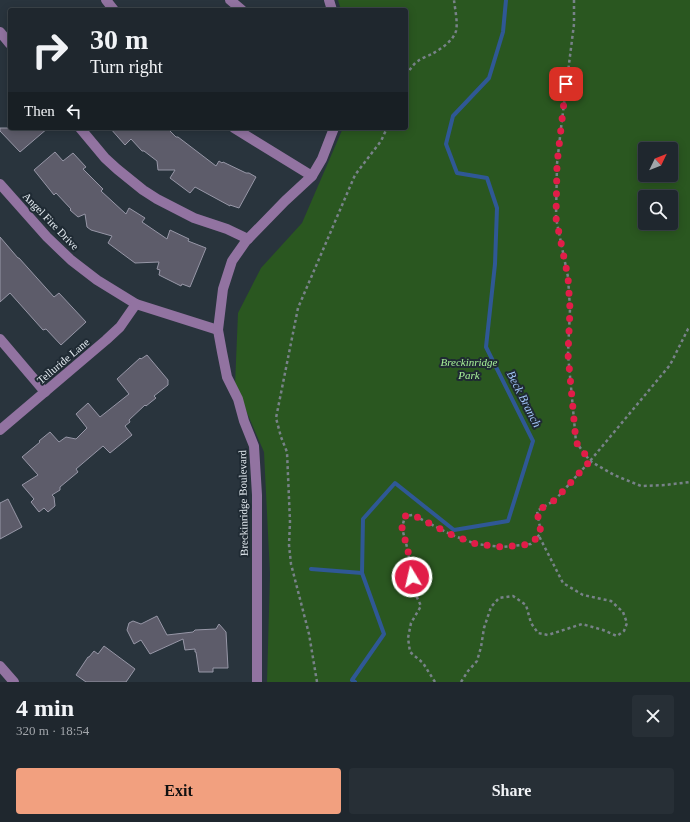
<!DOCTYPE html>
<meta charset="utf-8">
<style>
:root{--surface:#1f272e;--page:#272f36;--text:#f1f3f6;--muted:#a1a5aa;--line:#3c444a;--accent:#f2a07f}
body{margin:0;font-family:"Times New Roman",serif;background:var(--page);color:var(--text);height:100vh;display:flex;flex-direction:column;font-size:15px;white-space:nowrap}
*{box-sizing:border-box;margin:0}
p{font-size:13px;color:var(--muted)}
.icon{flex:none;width:22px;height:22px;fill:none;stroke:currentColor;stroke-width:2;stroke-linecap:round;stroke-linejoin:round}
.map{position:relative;height:682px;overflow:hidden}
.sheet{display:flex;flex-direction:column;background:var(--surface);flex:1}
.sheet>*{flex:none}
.banner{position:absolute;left:8px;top:8px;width:400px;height:122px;border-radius:4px;box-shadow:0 2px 10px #0003,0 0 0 1px var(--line);background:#1f272e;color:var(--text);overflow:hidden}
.needle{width:26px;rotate:47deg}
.fabs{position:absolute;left:638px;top:142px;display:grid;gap:8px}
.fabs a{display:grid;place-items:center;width:40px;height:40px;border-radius:4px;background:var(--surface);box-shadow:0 2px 10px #0003,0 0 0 1px var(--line);font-size:20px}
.pin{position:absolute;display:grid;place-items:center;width:34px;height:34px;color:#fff;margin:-17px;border-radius:8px;box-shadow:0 2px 6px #0006}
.me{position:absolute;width:44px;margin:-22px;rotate:351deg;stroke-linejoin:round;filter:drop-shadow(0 0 3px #0008)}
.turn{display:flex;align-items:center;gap:14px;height:84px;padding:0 16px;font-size:18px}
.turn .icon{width:52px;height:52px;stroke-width:2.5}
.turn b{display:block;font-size:28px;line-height:34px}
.then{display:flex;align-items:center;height:38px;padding:0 16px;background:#0003;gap:8px;font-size:15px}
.round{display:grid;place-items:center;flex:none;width:42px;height:42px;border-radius:4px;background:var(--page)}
.head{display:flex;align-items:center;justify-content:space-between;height:68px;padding:0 16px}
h1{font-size:24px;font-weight:600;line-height:30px}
.action{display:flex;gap:8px;margin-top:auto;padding:8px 16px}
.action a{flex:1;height:46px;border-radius:4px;background:var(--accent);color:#111;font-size:16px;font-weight:600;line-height:46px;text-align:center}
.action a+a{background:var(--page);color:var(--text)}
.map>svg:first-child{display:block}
.green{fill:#2a5720;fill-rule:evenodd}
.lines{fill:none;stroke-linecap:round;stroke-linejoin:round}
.stream{stroke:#2f5895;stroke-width:4}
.building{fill:#5d5c6a;stroke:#9797a7}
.path{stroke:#788289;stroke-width:2.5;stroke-dasharray:3 3;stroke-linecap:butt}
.minor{stroke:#9273a1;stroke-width:10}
.route{stroke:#e11d48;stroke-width:7;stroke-dasharray:0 12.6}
.labels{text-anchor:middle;stroke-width:4;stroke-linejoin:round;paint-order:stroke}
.street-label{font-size:11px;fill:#e4ebf1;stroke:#1f2a33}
.park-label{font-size:11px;font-style:italic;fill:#a7f198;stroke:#1f2a33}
.water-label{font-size:12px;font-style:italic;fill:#a1c4f8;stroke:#1f2a33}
</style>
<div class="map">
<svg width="690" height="682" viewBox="0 0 690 682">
<rect width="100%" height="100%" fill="#29343d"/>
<path class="green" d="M 338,0 L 690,0 L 690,682 L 267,682 L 270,574 L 264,452 L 235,385 L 238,313 L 261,268 L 302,223 L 343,128 L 406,128 L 406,10 L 341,10 ZM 645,149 L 671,149 L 671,175 L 645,175 ZM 645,197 L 671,197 L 671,223 L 645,223 Z"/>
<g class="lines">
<g class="stream">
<path d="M 311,569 L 362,573"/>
<path d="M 355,682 L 352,680 L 384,634 L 362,573 L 363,519 L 395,483 L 454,530 L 508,521 L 533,441 L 486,347 L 495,264 L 497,208 L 487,178 L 457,173 L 446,144 L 453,116 L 489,78 L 503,32 L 506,0"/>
</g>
</g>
<g class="building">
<path d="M 0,128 L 48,128 L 20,152 L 0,131 Z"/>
<path d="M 110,128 L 167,128 L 176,137 L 178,137 L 216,166 L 219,161 L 222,163 L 223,162 L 246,173 L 249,173 L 256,177 L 239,208 L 230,205 L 230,206 L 195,187 L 190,193 L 170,178 L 175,170 L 158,170 L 157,161 L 144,151 L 142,151 L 131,139 L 125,145 Z"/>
<path d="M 55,152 L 63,161 L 73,153 L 86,167 L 83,169 L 103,189 L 101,191 L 126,214 L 129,208 L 145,218 L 142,222 L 167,239 L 170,230 L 189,239 L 188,241 L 206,248 L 190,287 L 182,284 L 181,286 L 159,275 L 160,270 L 157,269 L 159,262 L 135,263 L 108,243 L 112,236 L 91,230 L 87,227 L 85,214 L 78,217 L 70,210 L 71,209 L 56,193 L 54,195 L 34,170 Z"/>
<path d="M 0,237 L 18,258 L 19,258 L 54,297 L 59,293 L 86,322 L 61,345 L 46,329 L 43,330 L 10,293 L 0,302 Z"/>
<path d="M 147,355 L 168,380 L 168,385 L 154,396 L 156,398 L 146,406 L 145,405 L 129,420 L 130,422 L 125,426 L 132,435 L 110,453 L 103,446 L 76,469 L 78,472 L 60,487 L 60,490 L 52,495 L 54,497 L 55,506 L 48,512 L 44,508 L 39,512 L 31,502 L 34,499 L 22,485 L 38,475 L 22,457 L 40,442 L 39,441 L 50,432 L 59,442 L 66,437 L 76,439 L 87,428 L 76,414 L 88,403 L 100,417 L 129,394 L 117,379 L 140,358 L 141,359 Z"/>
<path d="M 8,499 L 22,527 L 0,539 L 0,503 Z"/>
<path d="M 157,616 L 167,635 L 193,632 L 195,630 L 216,629 L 219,624 L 226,632 L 228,668 L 213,668 L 213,672 L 199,672 L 196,652 L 195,652 L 195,649 L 185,650 L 183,639 L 150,654 L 141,640 L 134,644 L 127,630 L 129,623 L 133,621 L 141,624 Z"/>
<path d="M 104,646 L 135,669 L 126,682 L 86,682 L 76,675 L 88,657 L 89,657 L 94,651 L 98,654 Z"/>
</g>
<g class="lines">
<g class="path">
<path d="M 574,0 L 574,24 L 561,128 L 557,164 L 556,218 L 568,277 L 570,309 L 568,354 L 576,442 L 590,461 L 614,475 L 641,486 L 665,485 L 690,482"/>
<path d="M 406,75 C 410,70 413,64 418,61 C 422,58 428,56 432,54 C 441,49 453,41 456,31 C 458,23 455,9 454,0"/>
<path d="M 317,682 L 309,634 L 291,564 L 289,545 L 290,522 L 287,452 L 281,437 L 276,418 L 298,308 L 355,175 L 381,141 L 387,128"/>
<path d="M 435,682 L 423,663 L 410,652 L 408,638 L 411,623 L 421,606 L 414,591 L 408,551 L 402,528 L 405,516 L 413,515 L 452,535 L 476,544 L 502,547 L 531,544 L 541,533 L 537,511 L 555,500 L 590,461 L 670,365 L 688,329 L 690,327"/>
<path d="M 461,682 L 468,671 L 477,661 L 481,647 L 484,628 L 491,607 L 499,598 L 513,596 L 526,605 L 531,623 L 538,633 L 548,635 L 582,624 L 603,630 L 617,636 L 624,631 L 627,623 L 623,612 L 611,601 L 583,595 L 563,583 L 539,536"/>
</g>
<g class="minor">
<path d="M 106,0 L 114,10"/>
<path d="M 230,0 L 242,10"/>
<path d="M 329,0 L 332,10"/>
<path d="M 0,32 L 10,44"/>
<path d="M 80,128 L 105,158 L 117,169 L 143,190 L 157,199 L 194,218 L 227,229 L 248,239"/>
<path d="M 234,128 L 312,176"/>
<path d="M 0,184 L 47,237 L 71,260 L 97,280 L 136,304 L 218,330"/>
<path d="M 0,339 L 45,392"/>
<path d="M 0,430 L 106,340 L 120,327 L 136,304"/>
<path d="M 0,666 L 14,682"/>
<path d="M 257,682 L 257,495 L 254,446 L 244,421 L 238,399 L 227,377 L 222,352 L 218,330 L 223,289 L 232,261 L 246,241 L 285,201 L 312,176 L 322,159 L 334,128"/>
</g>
</g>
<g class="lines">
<path class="route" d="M 412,577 L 408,551 L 402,528 L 405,516 L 413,515 L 452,535 L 476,544 L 502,547 L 531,544 L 541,533 L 537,511 L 555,500 L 590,461 L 576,442 L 568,354 L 570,309 L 568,277 L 556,218 L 557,164 L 566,84"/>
</g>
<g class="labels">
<g class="street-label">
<text transform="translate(51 221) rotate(46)" y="4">Angel Fire Drive</text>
<text transform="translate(63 361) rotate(-40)" y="4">Telluride Lane</text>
<text transform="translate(243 503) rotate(-91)" y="4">Breckinridge Boulevard</text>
</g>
<g class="park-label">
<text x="469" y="366">Breckinridge<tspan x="469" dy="13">Park</tspan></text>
</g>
<g class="water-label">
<text transform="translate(524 399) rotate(63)" y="4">Beck Branch</text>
</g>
</g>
</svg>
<div class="fabs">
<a><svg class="needle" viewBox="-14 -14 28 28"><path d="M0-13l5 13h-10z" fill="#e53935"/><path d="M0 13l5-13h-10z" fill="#a1a5aa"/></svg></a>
<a><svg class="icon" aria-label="search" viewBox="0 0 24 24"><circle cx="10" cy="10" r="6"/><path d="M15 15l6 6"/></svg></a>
</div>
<div class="pin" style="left:566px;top:84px;background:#d93025"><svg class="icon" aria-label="arrive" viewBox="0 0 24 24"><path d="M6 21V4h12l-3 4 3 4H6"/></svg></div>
<svg class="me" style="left:412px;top:577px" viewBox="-20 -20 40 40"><circle r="17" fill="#e11d48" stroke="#fff" stroke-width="3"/><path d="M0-11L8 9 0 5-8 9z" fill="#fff"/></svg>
<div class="banner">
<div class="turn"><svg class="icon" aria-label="right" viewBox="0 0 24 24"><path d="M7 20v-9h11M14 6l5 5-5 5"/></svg><div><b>30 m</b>Turn right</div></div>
<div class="then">Then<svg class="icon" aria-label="left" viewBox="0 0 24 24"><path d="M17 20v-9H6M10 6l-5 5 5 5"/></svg></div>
</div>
</div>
<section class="sheet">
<div class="head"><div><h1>4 min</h1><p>320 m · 18:54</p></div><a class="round"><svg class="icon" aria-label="close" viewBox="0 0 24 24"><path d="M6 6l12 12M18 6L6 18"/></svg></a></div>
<div class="action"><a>Exit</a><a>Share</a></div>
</section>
